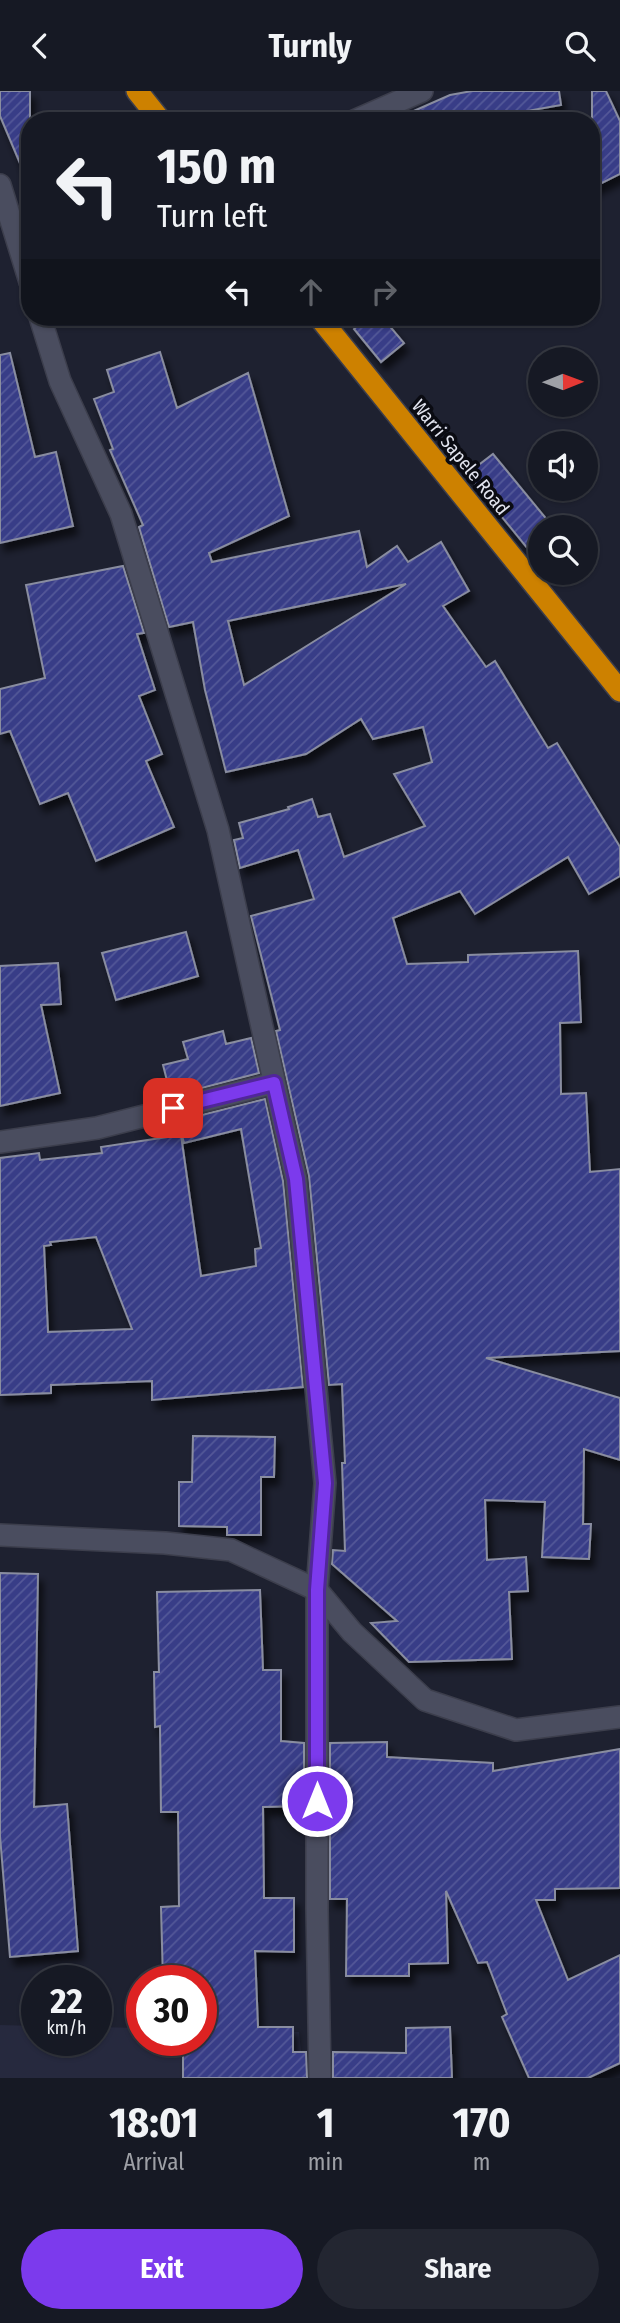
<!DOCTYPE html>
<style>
:root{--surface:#161924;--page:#232631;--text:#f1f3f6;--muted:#9ea0a6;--line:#353841;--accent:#7c3aed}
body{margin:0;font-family:"Fira Sans Condensed",sans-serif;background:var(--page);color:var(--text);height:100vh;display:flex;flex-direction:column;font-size:26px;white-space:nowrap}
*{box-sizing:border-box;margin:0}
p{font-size:23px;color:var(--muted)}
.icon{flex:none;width:38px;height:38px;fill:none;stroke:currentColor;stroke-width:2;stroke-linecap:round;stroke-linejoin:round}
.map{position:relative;height:1987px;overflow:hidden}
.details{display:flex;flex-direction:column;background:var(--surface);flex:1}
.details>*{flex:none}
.guide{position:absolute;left:21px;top:21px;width:579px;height:214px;border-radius:28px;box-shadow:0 2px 5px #0004,0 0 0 2px var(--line);background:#161924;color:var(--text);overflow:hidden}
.needle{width:46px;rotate:89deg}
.buttons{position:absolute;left:528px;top:256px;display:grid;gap:14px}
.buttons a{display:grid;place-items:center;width:70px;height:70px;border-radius:50%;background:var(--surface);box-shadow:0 2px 5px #0004,0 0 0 2px var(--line);font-size:35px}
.speed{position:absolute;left:21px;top:1874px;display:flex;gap:14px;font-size:35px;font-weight:700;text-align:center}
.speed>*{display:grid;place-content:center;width:91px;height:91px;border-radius:50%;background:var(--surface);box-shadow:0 2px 5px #0004,0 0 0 2px var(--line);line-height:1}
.speed small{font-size:18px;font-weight:400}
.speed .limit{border:10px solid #d22;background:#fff;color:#111}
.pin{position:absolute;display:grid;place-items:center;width:60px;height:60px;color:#fff;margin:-30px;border-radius:14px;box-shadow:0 4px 10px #0006}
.me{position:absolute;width:77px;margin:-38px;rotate:0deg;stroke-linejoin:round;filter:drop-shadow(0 0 5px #0008)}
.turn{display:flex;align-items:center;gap:24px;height:147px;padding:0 21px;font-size:32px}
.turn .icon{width:91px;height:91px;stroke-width:2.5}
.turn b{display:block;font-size:49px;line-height:60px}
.lanes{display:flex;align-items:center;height:66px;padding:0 21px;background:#0003;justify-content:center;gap:35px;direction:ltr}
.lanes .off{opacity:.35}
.eta{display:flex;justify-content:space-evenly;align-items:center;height:119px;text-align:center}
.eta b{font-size:42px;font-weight:700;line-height:49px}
.action{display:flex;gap:14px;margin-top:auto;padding:14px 21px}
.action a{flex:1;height:80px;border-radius:42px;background:var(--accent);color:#fff;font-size:28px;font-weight:700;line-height:80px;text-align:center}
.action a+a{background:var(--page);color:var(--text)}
header{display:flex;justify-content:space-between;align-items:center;height:91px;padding:0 21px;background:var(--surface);font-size:32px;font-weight:700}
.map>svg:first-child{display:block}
.built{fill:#26293e}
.building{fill:url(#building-hatch);stroke:#898da0;stroke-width:2;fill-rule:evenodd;filter:url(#shadow)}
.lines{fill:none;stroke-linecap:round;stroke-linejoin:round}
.street-casing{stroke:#3c3e4c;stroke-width:24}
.highway-casing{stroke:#3c3e4c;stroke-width:24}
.street{stroke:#4a4d5f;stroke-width:21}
.highway{stroke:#cd8100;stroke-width:21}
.route-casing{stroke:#51269a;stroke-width:18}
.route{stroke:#7c3aed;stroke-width:12}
.labels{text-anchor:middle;stroke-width:7;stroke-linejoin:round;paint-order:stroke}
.street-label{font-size:19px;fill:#e2e4ef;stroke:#0a0b12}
</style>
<header><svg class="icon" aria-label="back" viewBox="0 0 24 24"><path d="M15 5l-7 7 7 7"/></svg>Turnly<svg class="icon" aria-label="search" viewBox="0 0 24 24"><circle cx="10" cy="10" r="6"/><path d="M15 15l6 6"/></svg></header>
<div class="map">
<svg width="620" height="1987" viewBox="0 0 620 1987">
<defs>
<pattern id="building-hatch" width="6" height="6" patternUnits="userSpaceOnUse" patternTransform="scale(1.75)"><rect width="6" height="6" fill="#383c87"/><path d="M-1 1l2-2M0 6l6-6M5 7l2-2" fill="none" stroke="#545898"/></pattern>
<filter id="shadow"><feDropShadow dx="4.5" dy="8" stdDeviation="3.5" flood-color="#0009"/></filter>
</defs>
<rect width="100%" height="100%" fill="#1e2130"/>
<path class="built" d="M 0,1934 L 37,1935 L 37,1950 L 96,1950 L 96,1936 L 142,1937 L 142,1950 L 201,1950 L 201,1939 L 299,1941 L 304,1987 L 0,1987 Z"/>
<g class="building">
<path d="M 0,0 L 30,0 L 30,96 L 0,25 Z"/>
<path d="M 472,0 L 559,0 L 561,14 L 472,30 L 391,30 L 450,4 Z"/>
<path d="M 592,0 L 606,0 L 620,30 L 620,83 L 592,97 Z"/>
<path d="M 368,226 L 382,226 L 404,252 L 381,271 L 354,238 Z"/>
<path d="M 160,261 L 177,317 L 248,282 L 289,425 L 209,462 L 212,471 L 359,440 L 367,476 L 397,455 L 408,471 L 441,451 L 469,500 L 443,515 L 486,576 L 495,570 L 548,657 L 557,652 L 620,756 L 620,785 L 589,803 L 568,766 L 475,823 L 460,800 L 393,827 L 407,873 L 468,871 L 468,864 L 578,860 L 581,931 L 560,932 L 561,1003 L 586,1002 L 590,1081 L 620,1078 L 620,1260 L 486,1267 L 620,1307 L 620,1369 L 584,1358 L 583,1433 L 591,1433 L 589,1468 L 542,1466 L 545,1411 L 485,1409 L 487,1469 L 526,1466 L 528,1500 L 509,1501 L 512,1568 L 409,1571 L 371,1532 L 397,1530 L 332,1473 L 333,1459 L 345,1460 L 342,1372 L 345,1372 L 342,1293 L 329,1294 L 309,1085 L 276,940 L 280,939 L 251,825 L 314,808 L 298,759 L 240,777 L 234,749 L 243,747 L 239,732 L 289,718 L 288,716 L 312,708 L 318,726 L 330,723 L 344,766 L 425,735 L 394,683 L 432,671 L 423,636 L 373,648 L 361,628 L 306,663 L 226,681 L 205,599 L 193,531 L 169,536 L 139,436 L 143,434 L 110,359 L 113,358 L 94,308 L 114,301 L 107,279 ZM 406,493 L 244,594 L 228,530 Z"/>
<path d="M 10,262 L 35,366 L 56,361 L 73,435 L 0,452 L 0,264 Z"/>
<path d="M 493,363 L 553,436 L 541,436 L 541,474 L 467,383 Z"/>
<path d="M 123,475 L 144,542 L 137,543 L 155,599 L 139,605 L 162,663 L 146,670 L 174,736 L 96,770 L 68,702 L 40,713 L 10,640 L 0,643 L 0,598 L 45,587 L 26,494 Z"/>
<path d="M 186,841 L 198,885 L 116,909 L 102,862 Z"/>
<path d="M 58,872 L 61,913 L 41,914 L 60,1002 L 0,1015 L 0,875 Z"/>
<path d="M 223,940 L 226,953 L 251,947 L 259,982 L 171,1005 L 163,974 L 188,968 L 183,951 Z"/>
<path d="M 265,1008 L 283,1090 L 303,1296 L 152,1309 L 152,1290 L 51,1294 L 51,1302 L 0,1304 L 0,1067 L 39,1062 L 40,1069 L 102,1062 L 101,1056 L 181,1044 L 201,1185 L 256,1175 L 255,1158 L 261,1157 L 241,1038 L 184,1052 L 178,1030 ZM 96,1146 L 132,1238 L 48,1241 L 44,1155 L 51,1154 L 50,1151 Z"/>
<path d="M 193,1345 L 275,1346 L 274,1386 L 261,1386 L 261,1444 L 227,1444 L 227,1436 L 179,1435 L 179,1391 L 192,1391 Z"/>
<path d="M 0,1482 L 38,1483 L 34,1716 L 67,1713 L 78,1860 L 10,1866 L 0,1745 Z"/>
<path d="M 260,1499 L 263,1579 L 281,1579 L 281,1650 L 304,1652 L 304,1715 L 263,1716 L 264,1807 L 294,1807 L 294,1861 L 255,1860 L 258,1936 L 293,1936 L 293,1961 L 306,1961 L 307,1987 L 183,1987 L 183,1950 L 201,1950 L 201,1890 L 163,1890 L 161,1816 L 179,1815 L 178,1721 L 161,1721 L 160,1635 L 155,1636 L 154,1581 L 159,1581 L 157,1501 Z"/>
<path d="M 387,1651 L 387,1666 L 493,1672 L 493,1680 L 620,1658 L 620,1797 L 555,1798 L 555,1809 L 536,1809 L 568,1889 L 620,1864 L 620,1972 L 588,1987 L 529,1987 L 502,1926 L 507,1923 L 487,1871 L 478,1872 L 446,1800 L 448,1872 L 409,1873 L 409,1885 L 346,1885 L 347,1808 L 330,1808 L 330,1652 Z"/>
<path d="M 450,1936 L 452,1987 L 333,1987 L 333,1961 L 406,1962 L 406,1937 Z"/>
</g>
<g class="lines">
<defs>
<g id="street">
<path d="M 354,30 L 422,0"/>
<path d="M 0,94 L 30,191"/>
<path d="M 40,226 L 60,290 L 121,423 L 218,739 L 296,1088 L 325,1392 L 317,1499 L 317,1818 L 320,1987"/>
<path d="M 0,1051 L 97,1037 L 274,992"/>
<path d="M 0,1444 L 165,1452 L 231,1459 L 317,1499 L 352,1541 L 425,1609 L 516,1639 L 620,1626"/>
</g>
<g id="highway">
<path d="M 137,0 L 161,30"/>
<path d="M 319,226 L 620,600"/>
</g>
</defs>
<use href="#street" class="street-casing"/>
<use href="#highway" class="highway-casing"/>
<use href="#street" class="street"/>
<use href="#highway" class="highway"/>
</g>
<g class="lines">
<defs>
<path id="route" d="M 173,1017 L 274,992 L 296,1088 L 325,1392 L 317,1499 L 317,1710"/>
</defs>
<use href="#route" class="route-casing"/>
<use href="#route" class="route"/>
</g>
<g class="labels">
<g class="street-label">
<text transform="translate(461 366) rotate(51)" y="7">Warri Sapele Road</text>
</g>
</g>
</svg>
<div class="buttons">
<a><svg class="needle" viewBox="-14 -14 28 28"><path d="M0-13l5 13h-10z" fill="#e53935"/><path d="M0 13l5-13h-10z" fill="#9ea0a6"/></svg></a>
<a><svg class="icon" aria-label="sound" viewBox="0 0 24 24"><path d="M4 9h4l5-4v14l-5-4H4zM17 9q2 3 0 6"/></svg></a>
<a><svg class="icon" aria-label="search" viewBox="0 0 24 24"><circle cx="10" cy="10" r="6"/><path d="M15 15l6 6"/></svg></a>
</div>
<div class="speed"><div>22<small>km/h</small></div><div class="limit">30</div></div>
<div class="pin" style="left:173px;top:1017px;background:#d93025"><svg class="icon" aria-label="arrive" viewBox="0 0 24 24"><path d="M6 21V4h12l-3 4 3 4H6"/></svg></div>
<svg class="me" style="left:317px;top:1710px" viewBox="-20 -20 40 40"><circle r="17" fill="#7c3aed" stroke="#fff" stroke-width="3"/><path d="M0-11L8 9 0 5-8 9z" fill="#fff"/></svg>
<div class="guide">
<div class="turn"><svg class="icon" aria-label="left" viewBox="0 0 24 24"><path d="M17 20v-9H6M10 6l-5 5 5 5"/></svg><div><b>150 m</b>Turn left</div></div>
<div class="lanes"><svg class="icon" aria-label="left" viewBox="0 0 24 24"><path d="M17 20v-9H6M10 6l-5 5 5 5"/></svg><svg class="icon off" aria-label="ahead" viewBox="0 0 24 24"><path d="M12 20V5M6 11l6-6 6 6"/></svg><svg class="icon off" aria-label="right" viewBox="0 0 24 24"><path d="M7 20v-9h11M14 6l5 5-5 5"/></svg></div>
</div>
</div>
<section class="details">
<div class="eta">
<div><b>18:01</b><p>Arrival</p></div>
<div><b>1</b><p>min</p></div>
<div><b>170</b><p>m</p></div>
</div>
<div class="action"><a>Exit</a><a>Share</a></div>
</section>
